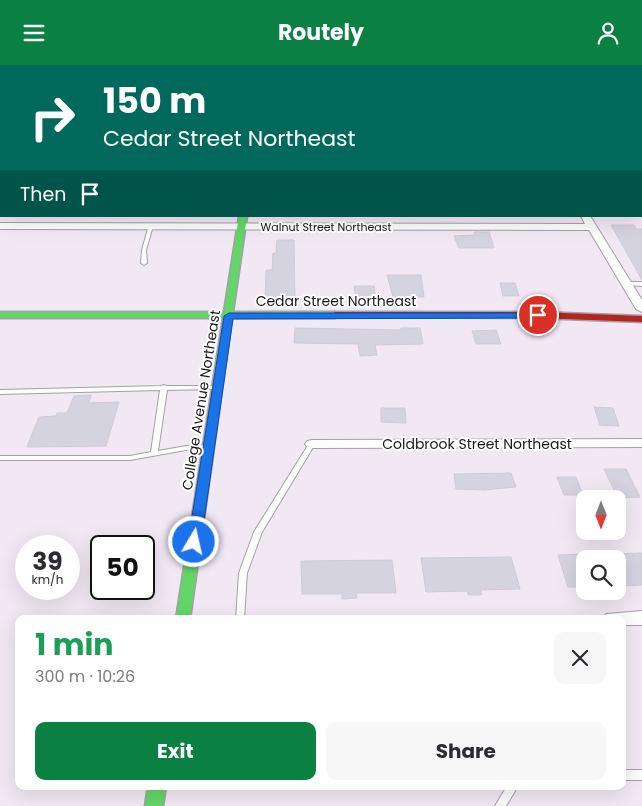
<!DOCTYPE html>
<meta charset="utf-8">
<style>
:root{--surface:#fff;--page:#f7f7f7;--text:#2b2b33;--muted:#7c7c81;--accent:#0b8043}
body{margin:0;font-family:Poppins,sans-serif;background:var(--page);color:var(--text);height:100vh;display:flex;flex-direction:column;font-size:19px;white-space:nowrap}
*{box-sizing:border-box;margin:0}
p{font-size:16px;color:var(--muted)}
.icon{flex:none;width:28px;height:28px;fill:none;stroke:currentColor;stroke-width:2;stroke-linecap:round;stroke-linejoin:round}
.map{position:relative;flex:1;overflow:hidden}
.details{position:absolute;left:15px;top:550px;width:611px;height:175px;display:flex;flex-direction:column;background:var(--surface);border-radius:10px;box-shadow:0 5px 20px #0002}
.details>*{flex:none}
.banner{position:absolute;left:0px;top:0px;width:642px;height:152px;box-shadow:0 5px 20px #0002;background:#00695c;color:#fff;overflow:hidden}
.needle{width:32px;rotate:180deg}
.tools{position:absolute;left:576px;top:425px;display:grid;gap:10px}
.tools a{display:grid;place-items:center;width:50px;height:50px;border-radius:10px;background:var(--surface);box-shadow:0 5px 20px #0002;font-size:25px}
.speed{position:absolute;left:15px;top:470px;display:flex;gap:10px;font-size:25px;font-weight:700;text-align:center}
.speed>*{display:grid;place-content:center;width:65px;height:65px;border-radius:50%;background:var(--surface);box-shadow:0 5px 20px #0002;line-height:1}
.speed small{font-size:12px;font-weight:400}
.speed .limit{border:2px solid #111;border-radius:8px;background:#fff;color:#111}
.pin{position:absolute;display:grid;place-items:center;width:42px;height:42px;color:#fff;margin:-21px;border:2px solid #fff;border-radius:50%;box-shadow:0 1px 5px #0007}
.me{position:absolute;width:55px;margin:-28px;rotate:9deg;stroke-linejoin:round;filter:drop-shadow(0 0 4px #0008)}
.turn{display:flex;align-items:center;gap:18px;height:105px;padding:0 20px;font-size:22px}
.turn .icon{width:65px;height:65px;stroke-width:2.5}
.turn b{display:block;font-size:35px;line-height:42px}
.then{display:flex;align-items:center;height:48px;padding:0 20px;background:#0003;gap:10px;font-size:19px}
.round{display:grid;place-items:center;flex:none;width:52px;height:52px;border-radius:10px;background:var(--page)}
.head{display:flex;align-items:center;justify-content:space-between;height:85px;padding:0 20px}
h1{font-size:30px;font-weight:700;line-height:38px;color:#1e9e55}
.button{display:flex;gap:10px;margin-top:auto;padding:10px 20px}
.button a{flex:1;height:58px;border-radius:10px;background:var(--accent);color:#fff;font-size:20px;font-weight:700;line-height:58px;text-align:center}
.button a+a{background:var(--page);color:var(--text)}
header{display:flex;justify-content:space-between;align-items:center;height:65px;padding:0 20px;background:var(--accent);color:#fff;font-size:22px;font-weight:700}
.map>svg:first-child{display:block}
.building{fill:#d6d3e0;stroke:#cfcbd6}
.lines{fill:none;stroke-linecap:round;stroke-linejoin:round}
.lane-casing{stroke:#a69fa9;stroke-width:2}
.street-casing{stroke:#a69fa9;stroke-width:2}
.fast-casing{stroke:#a69fa9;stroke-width:3}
.jam-casing{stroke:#a69fa9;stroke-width:3}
.lane{fill:#fdfcfd;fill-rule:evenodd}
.street{fill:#fdfcfd;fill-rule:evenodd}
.fast{fill:#63d668;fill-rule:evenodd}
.jam{fill:#b3261e;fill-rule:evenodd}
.route{fill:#1a73e8;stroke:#114b97}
.labels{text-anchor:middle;stroke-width:4;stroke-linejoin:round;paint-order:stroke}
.far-street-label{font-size:11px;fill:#1b151d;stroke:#fff}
.street-label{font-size:14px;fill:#1b151d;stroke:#fff}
</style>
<header><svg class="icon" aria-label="menu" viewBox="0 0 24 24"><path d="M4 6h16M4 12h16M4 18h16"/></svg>Routely<svg class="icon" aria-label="person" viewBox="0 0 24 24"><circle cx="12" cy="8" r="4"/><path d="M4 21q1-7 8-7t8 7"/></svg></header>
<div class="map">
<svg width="642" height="741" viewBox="0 0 642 741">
<rect width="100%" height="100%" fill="#f1e8f4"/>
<g class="building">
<path d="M 611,160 L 634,160 L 637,164 L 642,164 L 642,215 Z"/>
<path d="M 474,167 L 489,167 L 494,183 L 459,183 L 454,171 L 475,170 Z"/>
<path d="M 277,175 L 294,175 L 295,236 L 265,236 L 266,205 L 272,205 L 273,188 L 276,188 Z"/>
<path d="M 387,210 L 421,210 L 424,232 L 393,232 Z"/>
<path d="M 500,218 L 515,218 L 519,231 L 503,231 Z"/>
<path d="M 354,221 L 374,221 L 376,234 L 356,234 Z"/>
<path d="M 295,263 L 401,265 L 401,263 L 420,263 L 423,279 L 375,280 L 377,290 L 360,291 L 358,279 L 294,278 Z"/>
<path d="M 496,265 L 501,279 L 476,279 L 472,266 Z"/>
<path d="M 91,330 L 89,338 L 119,337 L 106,381 L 27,382 L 39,352 L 56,351 L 57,348 L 67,348 L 74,331 Z"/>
<path d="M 594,342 L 613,343 L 619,361 L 600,360 Z"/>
<path d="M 381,343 L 405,343 L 406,358 L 381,357 Z"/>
<path d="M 604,404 L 626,404 L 640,432 L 618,433 Z"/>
<path d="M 511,408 L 516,422 L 484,425 L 456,424 L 454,409 Z"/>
<path d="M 557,412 L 576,412 L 583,430 L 564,430 Z"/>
<path d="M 642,488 L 642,520 L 618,521 L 618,489 Z"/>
<path d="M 585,489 L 585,522 L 568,522 L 558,490 Z"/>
<path d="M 511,492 L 520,524 L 481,525 L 482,530 L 468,530 L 467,526 L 426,527 L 421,493 Z"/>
<path d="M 392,495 L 396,528 L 356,528 L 357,533 L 342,534 L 342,529 L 302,529 L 301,496 Z"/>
</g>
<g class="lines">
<defs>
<g id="lane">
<path d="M 338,0 L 342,0 L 342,1 L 339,1 Z"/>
<path d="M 440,0 L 444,0 L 444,1 L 441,1 Z"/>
<rect x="641" y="36" width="1" height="2"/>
<rect x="0" y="69" width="1" height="2"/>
<rect x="0" y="127" width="1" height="2"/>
<path d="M 149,160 L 153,161 L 146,185 L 147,198 L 144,200 L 141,198 L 142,185 Z"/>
<path d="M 627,217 L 642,217 L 642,221 L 625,220 L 624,219 Z"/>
<path d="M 164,320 L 167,321 L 217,321 L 218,322 L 215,324 L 167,325 L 158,386 L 186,381 L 206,380 L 208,380 L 209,382 L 208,384 L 186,385 L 130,395 L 0,395 L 0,391 L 130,391 L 151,387 L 160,325 L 0,329 L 0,325 L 161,321 Z"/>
<path d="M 310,377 L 312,377 L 315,379 L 262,467 L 247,508 L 244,554 L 236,554 L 239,508 L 254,467 Z"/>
<rect x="622" y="705" width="20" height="10"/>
<path d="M 507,721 L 518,721 L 506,741 L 495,741 Z"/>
</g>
<g id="street">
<path d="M 387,0 L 393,0 L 394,1 L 388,1 Z"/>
<path d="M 491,0 L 497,0 L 498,1 L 492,1 Z"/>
<rect x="641" y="14" width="1" height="4"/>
<rect x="641" y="31" width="1" height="5"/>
<rect x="0" y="49" width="1" height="4"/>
<rect x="0" y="95" width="1" height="4"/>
<path d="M 581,151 L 590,151 L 597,162 L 642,235 L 642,247 L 636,244 L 589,165 L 0,164 L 0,158 L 585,159 Z"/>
<path d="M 642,374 L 642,382 L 312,383 L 307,382 L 305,379 L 307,376 L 312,375 Z"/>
<path d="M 642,546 L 642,560 L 622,560 L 622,554 L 603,554 L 606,549 Z"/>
</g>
<g id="fast">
<path d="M 264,0 L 270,0 L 270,1 L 265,1 Z"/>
<path d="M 239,151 L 247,151 L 233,247 L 335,247 L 340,250 L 335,253 L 232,253 L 190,554 L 176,554 L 223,253 L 0,253 L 0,247 L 224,247 Z"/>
<path d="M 148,721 L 166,721 L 163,741 L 145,741 Z"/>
</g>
<path id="jam" d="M 335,247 L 538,247 L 642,251 L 642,257 L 538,253 L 332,252 L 330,250 Z"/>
</defs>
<use href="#lane" class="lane-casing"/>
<use href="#street" class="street-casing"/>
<use href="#fast" class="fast-casing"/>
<use href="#jam" class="jam-casing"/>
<use href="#lane" class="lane"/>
<use href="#street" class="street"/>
<use href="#fast" class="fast"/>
<use href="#jam" class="jam"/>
</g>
<path class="route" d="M 229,248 L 538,248 L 542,250 L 538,253 L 233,254 L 201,477 L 199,481 L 190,481 L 188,477 L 224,251 Z"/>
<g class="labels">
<g class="far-street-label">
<text x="326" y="166">Walnut Street Northeast</text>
</g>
<g class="street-label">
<text x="336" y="241">Cedar Street Northeast</text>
<text transform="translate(201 335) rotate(-81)" y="5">College Avenue Northeast</text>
<text x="477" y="384">Coldbrook Street Northeast</text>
</g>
</g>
</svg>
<div class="tools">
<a><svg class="needle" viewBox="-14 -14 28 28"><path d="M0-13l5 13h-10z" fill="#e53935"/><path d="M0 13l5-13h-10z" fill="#7c7c81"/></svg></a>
<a><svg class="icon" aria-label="search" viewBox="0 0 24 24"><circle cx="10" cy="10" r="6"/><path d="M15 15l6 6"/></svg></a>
</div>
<div class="speed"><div>39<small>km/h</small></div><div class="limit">50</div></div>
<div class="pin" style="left:538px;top:250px;background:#d93025"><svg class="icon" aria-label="arrive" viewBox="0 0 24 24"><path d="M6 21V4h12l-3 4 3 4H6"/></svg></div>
<svg class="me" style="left:194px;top:477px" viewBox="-20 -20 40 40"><circle r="17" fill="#1a73e8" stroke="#fff" stroke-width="3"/><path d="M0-11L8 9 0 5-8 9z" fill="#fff"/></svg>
<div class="banner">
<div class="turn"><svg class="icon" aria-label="right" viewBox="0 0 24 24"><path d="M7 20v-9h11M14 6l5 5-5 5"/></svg><div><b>150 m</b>Cedar Street Northeast</div></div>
<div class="then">Then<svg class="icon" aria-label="arrive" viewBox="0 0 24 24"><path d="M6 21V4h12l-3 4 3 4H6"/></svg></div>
</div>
<section class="details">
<div class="head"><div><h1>1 min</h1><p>300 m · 10:26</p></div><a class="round"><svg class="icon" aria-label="close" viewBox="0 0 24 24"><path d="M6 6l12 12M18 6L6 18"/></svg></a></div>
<div class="button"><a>Exit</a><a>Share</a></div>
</section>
</div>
